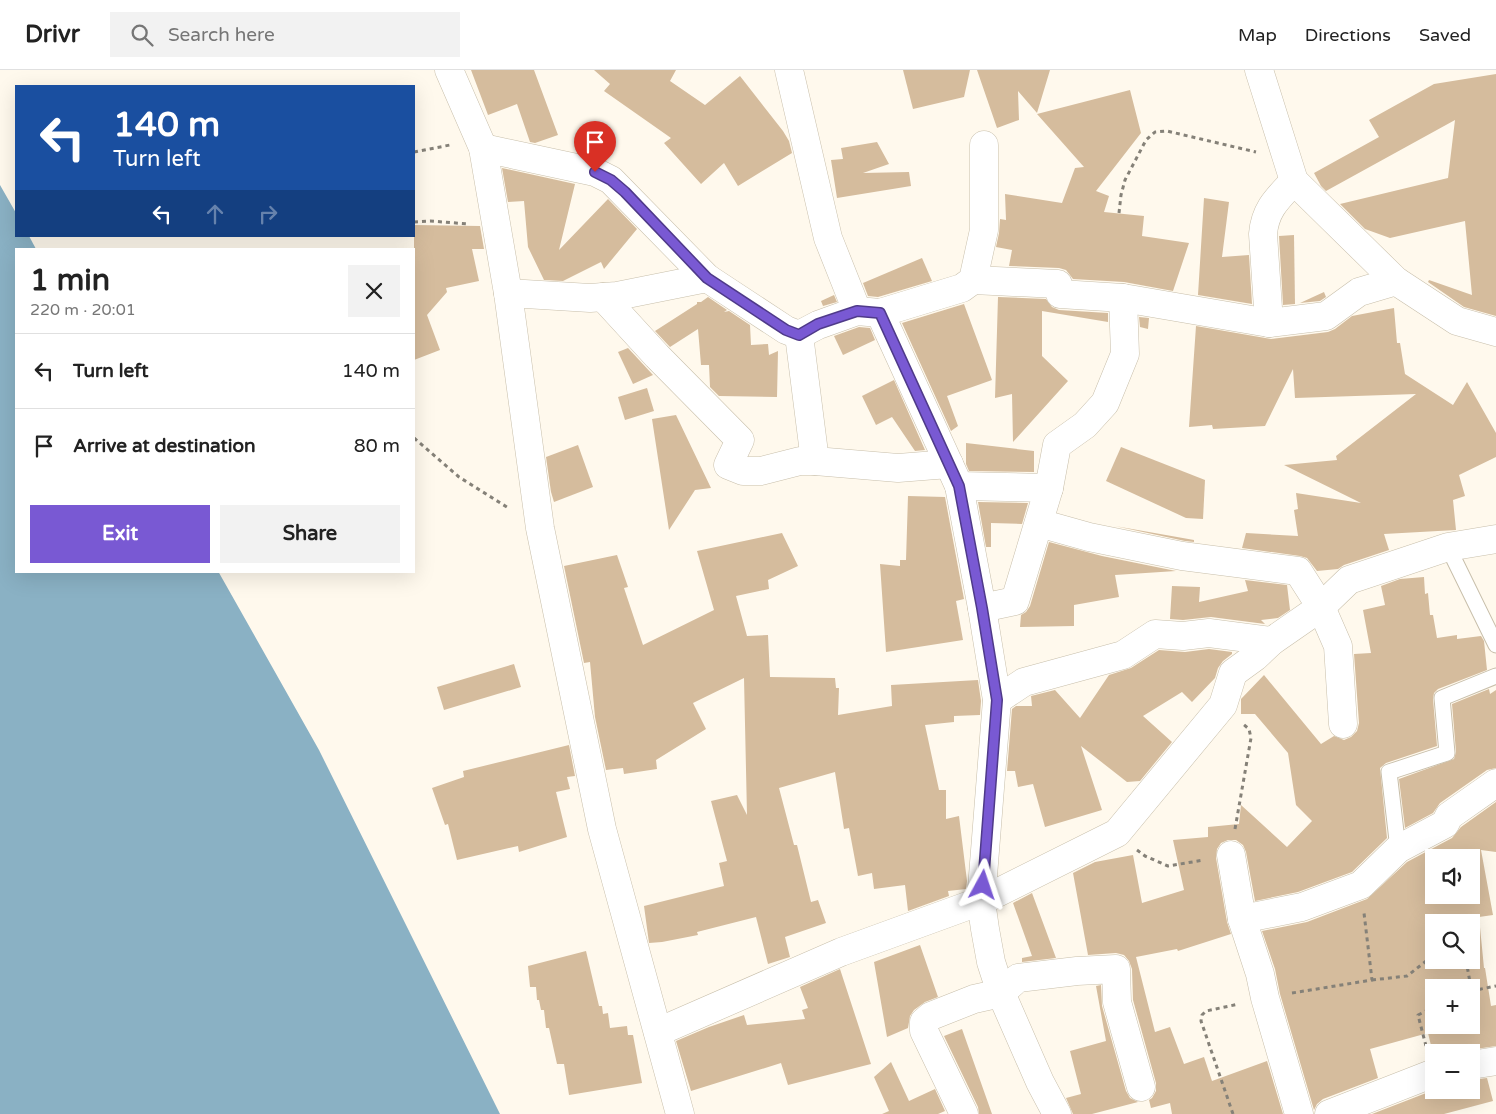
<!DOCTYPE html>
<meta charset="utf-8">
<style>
:root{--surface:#fff;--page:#f2f2f2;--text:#222;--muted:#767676;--line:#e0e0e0;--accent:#7959d3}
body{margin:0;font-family:"Varela Round",sans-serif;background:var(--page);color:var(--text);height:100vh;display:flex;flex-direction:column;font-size:19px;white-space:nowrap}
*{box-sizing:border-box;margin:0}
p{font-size:16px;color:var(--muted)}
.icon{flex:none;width:28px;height:28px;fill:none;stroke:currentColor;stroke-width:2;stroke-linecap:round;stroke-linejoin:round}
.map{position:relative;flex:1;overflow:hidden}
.drawer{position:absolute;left:15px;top:178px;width:400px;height:325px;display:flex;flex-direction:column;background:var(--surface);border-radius:0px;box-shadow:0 5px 20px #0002}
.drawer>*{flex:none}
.top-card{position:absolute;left:15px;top:15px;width:400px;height:152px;border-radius:0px;box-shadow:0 5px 20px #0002;background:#1a4fa0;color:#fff;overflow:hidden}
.tools{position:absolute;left:1425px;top:779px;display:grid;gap:10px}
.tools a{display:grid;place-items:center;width:55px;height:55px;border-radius:0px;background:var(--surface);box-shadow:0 5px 20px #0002;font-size:25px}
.pin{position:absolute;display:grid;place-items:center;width:42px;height:42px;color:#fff;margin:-51px -21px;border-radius:50% 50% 50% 0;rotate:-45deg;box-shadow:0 0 5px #0007}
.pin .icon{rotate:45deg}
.me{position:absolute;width:55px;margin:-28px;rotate:5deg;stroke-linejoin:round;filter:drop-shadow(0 0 4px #0008)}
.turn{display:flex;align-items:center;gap:18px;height:105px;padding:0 15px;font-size:22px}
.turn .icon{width:65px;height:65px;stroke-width:2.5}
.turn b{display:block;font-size:35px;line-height:42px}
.lanes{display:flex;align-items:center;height:48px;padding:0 15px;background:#0003;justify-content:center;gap:25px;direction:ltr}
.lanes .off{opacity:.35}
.round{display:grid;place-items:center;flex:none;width:52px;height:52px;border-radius:0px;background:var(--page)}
.headline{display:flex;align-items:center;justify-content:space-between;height:85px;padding:0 15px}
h1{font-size:30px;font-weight:800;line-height:38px}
.button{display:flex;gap:10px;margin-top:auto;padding:10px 15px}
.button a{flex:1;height:58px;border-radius:0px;background:var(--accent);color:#fff;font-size:20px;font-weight:800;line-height:58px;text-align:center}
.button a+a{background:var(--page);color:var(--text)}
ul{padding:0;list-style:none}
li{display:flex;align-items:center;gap:15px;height:75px;padding:0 15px;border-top:1px solid var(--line)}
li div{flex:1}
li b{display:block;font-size:19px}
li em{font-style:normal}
header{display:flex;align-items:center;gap:30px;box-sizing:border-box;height:70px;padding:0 25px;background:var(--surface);border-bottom:1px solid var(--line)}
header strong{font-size:24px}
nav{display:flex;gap:28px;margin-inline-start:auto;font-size:18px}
.search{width:350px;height:45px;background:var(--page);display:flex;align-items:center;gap:12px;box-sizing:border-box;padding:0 18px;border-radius:0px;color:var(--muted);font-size:19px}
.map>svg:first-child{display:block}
.water{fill:#8ab1c4}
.building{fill:#d5bc9d;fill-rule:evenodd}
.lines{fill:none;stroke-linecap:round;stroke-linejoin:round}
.service-casing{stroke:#c8bfab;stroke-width:17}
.minor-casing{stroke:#c8bfab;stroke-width:29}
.tertiary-casing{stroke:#c8bfab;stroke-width:29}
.path{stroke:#858178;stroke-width:3;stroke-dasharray:4 4;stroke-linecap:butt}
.service{stroke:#fff;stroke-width:15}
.minor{stroke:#fff;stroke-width:28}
.tertiary{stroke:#fff;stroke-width:28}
.route-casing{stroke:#4f3a89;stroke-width:12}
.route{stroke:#7959d3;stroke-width:9}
</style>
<header>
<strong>Drivr</strong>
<div class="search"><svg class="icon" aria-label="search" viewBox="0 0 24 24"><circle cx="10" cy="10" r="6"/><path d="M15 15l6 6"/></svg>Search here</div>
<nav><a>Map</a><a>Directions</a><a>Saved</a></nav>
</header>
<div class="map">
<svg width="1496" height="1044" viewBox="0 0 1496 1044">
<rect width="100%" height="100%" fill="#fff9ed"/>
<path class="water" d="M 0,115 L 16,143 L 16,166 L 29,166 L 36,179 L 16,179 L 16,501 L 218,501 L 319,680 L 500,1044 L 0,1044 Z"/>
<g class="building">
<path d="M 471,0 L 534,0 L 558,65 L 535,73 L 530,72 L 517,34 L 488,45 Z"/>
<path d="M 594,0 L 676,0 L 670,11 L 705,35 L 740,6 L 783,61 L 789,71 L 792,83 L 738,116 L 724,93 L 701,114 L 664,73 L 671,68 L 604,21 L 610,14 Z"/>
<path d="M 903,0 L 970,0 L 964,27 L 913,39 Z"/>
<path d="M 977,0 L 1050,0 L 1037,43 L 1018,21 L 1019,50 L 997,58 Z"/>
<path d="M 1496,4 L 1496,246 L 1464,237 L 1428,212 L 1429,210 L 1472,225 L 1465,151 L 1390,168 L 1365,159 L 1340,134 L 1448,108 L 1455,50 L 1326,121 L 1321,116 L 1314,103 L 1379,67 L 1369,50 L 1434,14 Z"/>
<path d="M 1130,20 L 1141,63 L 1096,121 L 1109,126 L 1104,142 L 1144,146 L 1142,166 L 1189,173 L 1173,221 L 1124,212 L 1073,209 L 1066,200 L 1059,198 L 1009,196 L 1012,180 L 996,177 L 999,163 L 1000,149 L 1006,150 L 1005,124 L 1062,133 L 1075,98 L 1084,97 L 1037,44 Z"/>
<path d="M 877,72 L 889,94 L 863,103 L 909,102 L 911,116 L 837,128 L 831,90 L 843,89 L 841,78 Z"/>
<path d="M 502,98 L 575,114 L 559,180 L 608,129 L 637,159 L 604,199 L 601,192 L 563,211 L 544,210 L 528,177 L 524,131 L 508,132 Z"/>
<path d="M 1204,128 L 1229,132 L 1222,187 L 1249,185 L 1252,234 L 1198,225 Z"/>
<path d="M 414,155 L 480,156 L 484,179 L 472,179 L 479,211 L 446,218 L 447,222 L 427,245 L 440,280 L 414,290 Z"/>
<path d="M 1294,165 L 1295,234 L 1283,235 L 1279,166 Z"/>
<path d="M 922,188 L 932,211 L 878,227 L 868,226 L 863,213 Z"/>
<path d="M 1324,222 L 1326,227 L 1320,231 L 1300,233 Z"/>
<path d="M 834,225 L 837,232 L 823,236 L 821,231 Z"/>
<path d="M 708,227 L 727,240 L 724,242 L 729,241 L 750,255 L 751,275 L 768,274 L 769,285 L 778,281 L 777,327 L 719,326 L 710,317 L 709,295 L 701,295 L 698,259 L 670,277 L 655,261 L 697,234 L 697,232 L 701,232 Z"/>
<path d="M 998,227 L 1046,229 L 1052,237 L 1059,240 L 1108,243 L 1108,252 L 1042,241 L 1042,286 L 1068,311 L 1013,372 L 1012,324 L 995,328 Z"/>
<path d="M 964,234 L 992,310 L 947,326 L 958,356 L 951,361 L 902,253 Z"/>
<path d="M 1394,238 L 1397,273 L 1400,273 L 1405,304 L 1453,335 L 1467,312 L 1496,363 L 1496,387 L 1459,405 L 1465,426 L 1453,430 L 1456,460 L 1384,464 L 1389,480 L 1344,495 L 1338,499 L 1317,501 L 1307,488 L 1300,486 L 1242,478 L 1246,463 L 1298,466 L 1294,440 L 1298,439 L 1296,423 L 1361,433 L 1284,395 L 1337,390 L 1336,386 L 1416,324 L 1295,328 L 1293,299 L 1265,356 L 1213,359 L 1212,355 L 1189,357 L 1196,256 L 1271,269 L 1328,262 L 1335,259 L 1352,246 Z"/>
<path d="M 1139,247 L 1149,248 L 1148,259 L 1140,257 Z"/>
<path d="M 859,257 L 870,258 L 875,270 L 843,285 L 834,266 Z"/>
<path d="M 628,278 L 653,305 L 633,314 L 618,282 Z"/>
<path d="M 894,310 L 925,380 L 915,381 L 892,347 L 876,355 L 862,326 Z"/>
<path d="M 647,318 L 654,341 L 625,350 L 618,327 Z"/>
<path d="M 676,345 L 711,418 L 695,420 L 669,460 L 652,349 Z"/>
<path d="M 966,373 L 1034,381 L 1034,402 L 969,401 L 966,394 Z"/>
<path d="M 578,375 L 593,417 L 554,432 L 551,422 L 546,387 Z"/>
<path d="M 1121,377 L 1205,410 L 1203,449 L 1186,448 L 1106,411 Z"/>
<path d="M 908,426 L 945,427 L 964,529 L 956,531 L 963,570 L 886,582 L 880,494 L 900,496 L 900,490 L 906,490 Z"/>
<path d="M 978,432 L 1028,433 L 1022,454 L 991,453 L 991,477 L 986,477 Z"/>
<path d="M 1115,456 L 1194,470 L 1194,472 L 1185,471 Z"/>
<path d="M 782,463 L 798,496 L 768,510 L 769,519 L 736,526 L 747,566 L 768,565 L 770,607 L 835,608 L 836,618 L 839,618 L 838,645 L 892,636 L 891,615 L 978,610 L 981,631 L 980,645 L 954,646 L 954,652 L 925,655 L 939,720 L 946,720 L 946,749 L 959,746 L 967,811 L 966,819 L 948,821 L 949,826 L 908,841 L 905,815 L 874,819 L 872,803 L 858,806 L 849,758 L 844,759 L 835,702 L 779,718 L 794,775 L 797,775 L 811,832 L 818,830 L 826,853 L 785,867 L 790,887 L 768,894 L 756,847 L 697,862 L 698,865 L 662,872 L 649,873 L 644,836 L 724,816 L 719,793 L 727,791 L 711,731 L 737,725 L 747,745 L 744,608 L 693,633 L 706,659 L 656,690 L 657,699 L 624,704 L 623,698 L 606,700 L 595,647 L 590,592 L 584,593 L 564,496 L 617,485 L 628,517 L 624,518 L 643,575 L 714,540 L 697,481 Z"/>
<path d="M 1049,472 L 1102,486 L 1176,501 L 1115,505 L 1119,527 L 1074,535 L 1074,556 L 1020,557 L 1021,545 L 1026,542 L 1030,536 Z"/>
<path d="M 1424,507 L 1425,524 L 1428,523 L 1430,545 L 1433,545 L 1437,568 L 1457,565 L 1457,569 L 1481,566 L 1484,571 L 1487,600 L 1438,619 L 1434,623 L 1433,629 L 1437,676 L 1386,693 L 1380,698 L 1387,768 L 1352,802 L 1298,822 L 1255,831 L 1246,782 L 1243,775 L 1236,770 L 1228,770 L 1221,773 L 1217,779 L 1216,788 L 1227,852 L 1231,864 L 1178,881 L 1177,879 L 1136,887 L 1155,962 L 1170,957 L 1184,994 L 1204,987 L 1212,1011 L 1267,991 L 1283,1044 L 1172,1044 L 1170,1033 L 1151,1038 L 1149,1030 L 1152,1028 L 1156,1021 L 1156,1013 L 1133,930 L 1132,899 L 1129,891 L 1124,885 L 1116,883 L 1088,885 L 1073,803 L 1095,792 L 1133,785 L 1142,833 L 1184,820 L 1173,770 L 1208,767 L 1208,757 L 1239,754 L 1241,735 L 1287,777 L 1312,751 L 1296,735 L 1288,683 L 1255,644 L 1241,644 L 1241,629 L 1264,605 L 1321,674 L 1334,666 L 1344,670 L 1351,667 L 1357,661 L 1359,653 L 1354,584 L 1371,583 L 1363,540 L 1385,535 L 1381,516 L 1400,509 Z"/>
<path d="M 1245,510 L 1287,515 L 1290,540 L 1278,548 L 1261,550 L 1265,554 L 1211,547 L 1183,550 L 1170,549 L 1172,516 L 1200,517 L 1199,532 L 1248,521 Z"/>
<path d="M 1209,579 L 1232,582 L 1232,584 L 1223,591 L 1218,598 L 1215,608 L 1192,632 L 1182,622 L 1143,646 L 1172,672 L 1140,711 L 1127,712 L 1081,676 L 1102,740 L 1045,757 L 1033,714 L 1018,717 L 1015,701 L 1007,701 L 1012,639 L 1016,636 L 1032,636 L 1031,626 L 1055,620 L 1080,648 L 1109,605 L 1131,598 L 1159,580 L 1185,582 Z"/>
<path d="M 514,594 L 521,617 L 444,640 L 437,617 Z"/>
<path d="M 1489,619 L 1490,624 L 1496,620 L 1496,698 L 1487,700 L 1440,733 L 1433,743 L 1405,758 L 1399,709 L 1454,689 L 1456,682 L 1452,634 Z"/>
<path d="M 569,675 L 575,706 L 567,707 L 570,719 L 556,722 L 567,767 L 519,782 L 518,776 L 457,790 L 448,754 L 445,755 L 432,718 L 464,707 L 463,701 Z"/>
<path d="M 1496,732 L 1496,782 L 1481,780 L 1493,845 L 1479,847 L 1484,898 L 1485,898 L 1491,936 L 1496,935 L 1496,976 L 1469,980 L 1462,982 L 1434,982 L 1434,988 L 1428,963 L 1370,979 L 1378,1008 L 1323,1029 L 1317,1034 L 1314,1040 L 1280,924 L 1275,899 L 1262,861 L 1307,852 L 1367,829 L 1407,792 L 1452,768 L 1461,757 ZM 1434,788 L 1471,788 L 1471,825 L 1434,825 ZM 1434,852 L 1471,852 L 1471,890 L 1434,890 ZM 1434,918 L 1471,918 L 1471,955 L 1434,955 Z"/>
<path d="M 1032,823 L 1056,888 L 1022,892 L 1022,888 L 1032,886 L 1013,833 Z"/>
<path d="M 920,875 L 938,927 L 925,932 L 914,940 L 910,946 L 908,958 L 887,967 L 874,892 Z"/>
<path d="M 586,881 L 599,936 L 602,936 L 603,944 L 608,943 L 610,958 L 627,956 L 628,965 L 633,965 L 642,1013 L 569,1025 L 564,994 L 557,994 L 549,958 L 546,958 L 544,940 L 541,940 L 539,930 L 537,930 L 536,917 L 530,917 L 528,896 Z"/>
<path d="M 840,899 L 871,994 L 788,1015 L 781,993 L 691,1021 L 676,971 L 709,957 L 744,945 L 747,955 L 805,949 L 802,940 L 808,938 L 800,917 Z"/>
<path d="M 1101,915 L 1102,936 L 1126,1021 L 1130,1028 L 1138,1032 L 1092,1044 L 1073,1044 L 1066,1028 L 1081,1024 L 1070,981 L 1106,971 L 1096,916 Z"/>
<path d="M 962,959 L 992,1044 L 979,1044 L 978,1037 L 944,966 Z"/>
<path d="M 891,992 L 909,1031 L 935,1019 L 945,1041 L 938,1044 L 882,1044 L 889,1041 L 874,1007 Z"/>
<path d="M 1487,1008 L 1493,1031 L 1444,1044 L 1372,1044 L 1434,1020 L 1471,1020 L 1471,1010 Z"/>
</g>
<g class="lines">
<defs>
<g id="service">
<path d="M 1448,477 L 1496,575"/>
<path d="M 1398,779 L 1389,702 L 1447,683 L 1442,628 L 1496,606"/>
</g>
<g id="minor">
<path d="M 789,0 L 828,168 L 857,241"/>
<path d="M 1259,0 L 1294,111 L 1396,211 L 1457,251 L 1496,262"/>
<path d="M 483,78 L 595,102 L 611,110 L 707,208 L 786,260 L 799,265"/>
<path d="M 973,210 L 1058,214 L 1060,224 L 1123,228 L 1269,253 L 1326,246 L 1359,222 L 1396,211"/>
<path d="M 508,223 L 590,228 L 617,226 L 707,208"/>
<path d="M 603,227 L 657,286 L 740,370 L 728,395 L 743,401 L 761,401 L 800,391 L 815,391 L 898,398 L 949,394"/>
<path d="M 880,243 L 959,416 L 982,538 L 997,630 L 981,831 L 985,859 L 991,892 L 1001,923 L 1040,1012 L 1057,1044"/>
<path d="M 1269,253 L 1263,164 C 1265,139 1278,128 1294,111"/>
<path d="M 799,265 L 818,255 L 857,241 L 880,243 L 962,218 L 973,210 L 984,160 L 984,75"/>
<path d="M 799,265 L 815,391"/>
<path d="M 959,416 L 1049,418"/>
<path d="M 1039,453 L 1089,467 L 1182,486 L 1298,501 L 1321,537 L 1338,576 L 1343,654"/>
<path d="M 982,538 L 1015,531 L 1049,418 L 1057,375 L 1085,355 L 1105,333 L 1125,284 L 1123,228"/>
<path d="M 997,630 L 1024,612 L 1123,585 L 1155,564 L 1183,566 L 1209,563 L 1272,571"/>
<path d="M 1231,785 L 1242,849 L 1260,904 L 1265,928 L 1299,1044"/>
<path d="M 1242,849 L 1302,837 L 1361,815 L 1398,779 L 1445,754 L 1449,746 L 1496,713"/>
<path d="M 1471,995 L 1496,991"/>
<path d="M 964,1044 L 924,961 L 924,952 L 931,946 L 974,929 L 1001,923 L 1018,908 L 1077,901 L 1116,899 L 1117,932 L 1141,1017"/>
<path d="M 1329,1044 L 1434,1003"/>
</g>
<g id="tertiary">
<path d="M 449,0 L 483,78 L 508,223 L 540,458 L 602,759 L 680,1044"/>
<path d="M 658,962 L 841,882 L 981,831 L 1117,763 L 1223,635 L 1233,603 L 1255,587 L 1272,571 L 1321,537 L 1349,510 L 1448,477 L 1496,469"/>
</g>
</defs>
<use href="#service" class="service-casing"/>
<use href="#minor" class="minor-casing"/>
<use href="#tertiary" class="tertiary-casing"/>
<g class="path">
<path d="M 414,82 L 450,75"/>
<path d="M 1119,143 L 1121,125 L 1125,110 L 1146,70 L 1155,62 L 1167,61 L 1256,82"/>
<path d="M 414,152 L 430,151 L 469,154"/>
<path d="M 414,368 L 459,407 L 510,439"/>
<path d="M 1235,759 L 1251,668 L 1249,659 L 1243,654"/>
<path d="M 1137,780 L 1145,786 L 1168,796 L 1204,790"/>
<path d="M 1466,890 L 1471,918"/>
<path d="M 1372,910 L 1407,906 L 1434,885"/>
<path d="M 1471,921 L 1496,916"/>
<path d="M 1292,923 L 1372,910 L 1364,843"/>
<path d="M 1426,976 L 1418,945 L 1434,937"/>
<path d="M 1233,1044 L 1201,951 L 1202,945 L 1206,941 L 1239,934"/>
</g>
<use href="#service" class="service"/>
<use href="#minor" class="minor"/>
<use href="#tertiary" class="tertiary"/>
</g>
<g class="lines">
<defs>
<path id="route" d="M 595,102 L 611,110 L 625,122 L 707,208 L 786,260 L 799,265 L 818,254 L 857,241 L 880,243 L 959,416 L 982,538 L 997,630 L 983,815"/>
</defs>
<use href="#route" class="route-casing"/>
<use href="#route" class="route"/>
</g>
</svg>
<div class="tools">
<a><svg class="icon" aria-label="sound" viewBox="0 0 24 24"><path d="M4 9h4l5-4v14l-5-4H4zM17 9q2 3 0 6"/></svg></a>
<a><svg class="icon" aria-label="search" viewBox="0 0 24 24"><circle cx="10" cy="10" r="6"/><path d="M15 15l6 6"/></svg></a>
<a>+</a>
<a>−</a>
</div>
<div class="pin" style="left:595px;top:102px;background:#d93025"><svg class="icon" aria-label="arrive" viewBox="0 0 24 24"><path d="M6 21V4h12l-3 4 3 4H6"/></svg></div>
<svg class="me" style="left:983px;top:815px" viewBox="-20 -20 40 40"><path d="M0-17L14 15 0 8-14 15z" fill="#7959d3" stroke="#fff" stroke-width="4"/></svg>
<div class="top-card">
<div class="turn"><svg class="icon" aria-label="left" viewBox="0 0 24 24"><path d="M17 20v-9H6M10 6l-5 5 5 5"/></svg><div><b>140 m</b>Turn left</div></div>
<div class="lanes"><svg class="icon" aria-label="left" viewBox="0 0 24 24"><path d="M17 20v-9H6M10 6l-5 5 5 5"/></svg><svg class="icon off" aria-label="ahead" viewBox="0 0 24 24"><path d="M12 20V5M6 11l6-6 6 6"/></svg><svg class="icon off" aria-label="right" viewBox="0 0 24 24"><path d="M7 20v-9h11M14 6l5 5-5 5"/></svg></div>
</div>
<section class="drawer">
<div class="headline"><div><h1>1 min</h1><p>220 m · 20:01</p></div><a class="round"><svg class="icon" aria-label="close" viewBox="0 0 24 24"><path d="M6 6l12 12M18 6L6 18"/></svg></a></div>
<ul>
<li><svg class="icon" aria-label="left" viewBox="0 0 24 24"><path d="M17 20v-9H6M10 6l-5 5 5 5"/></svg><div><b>Turn left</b></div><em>140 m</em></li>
<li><svg class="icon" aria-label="arrive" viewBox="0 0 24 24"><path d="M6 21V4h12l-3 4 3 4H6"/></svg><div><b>Arrive at destination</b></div><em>80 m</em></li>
</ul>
<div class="button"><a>Exit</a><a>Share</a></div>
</section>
</div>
